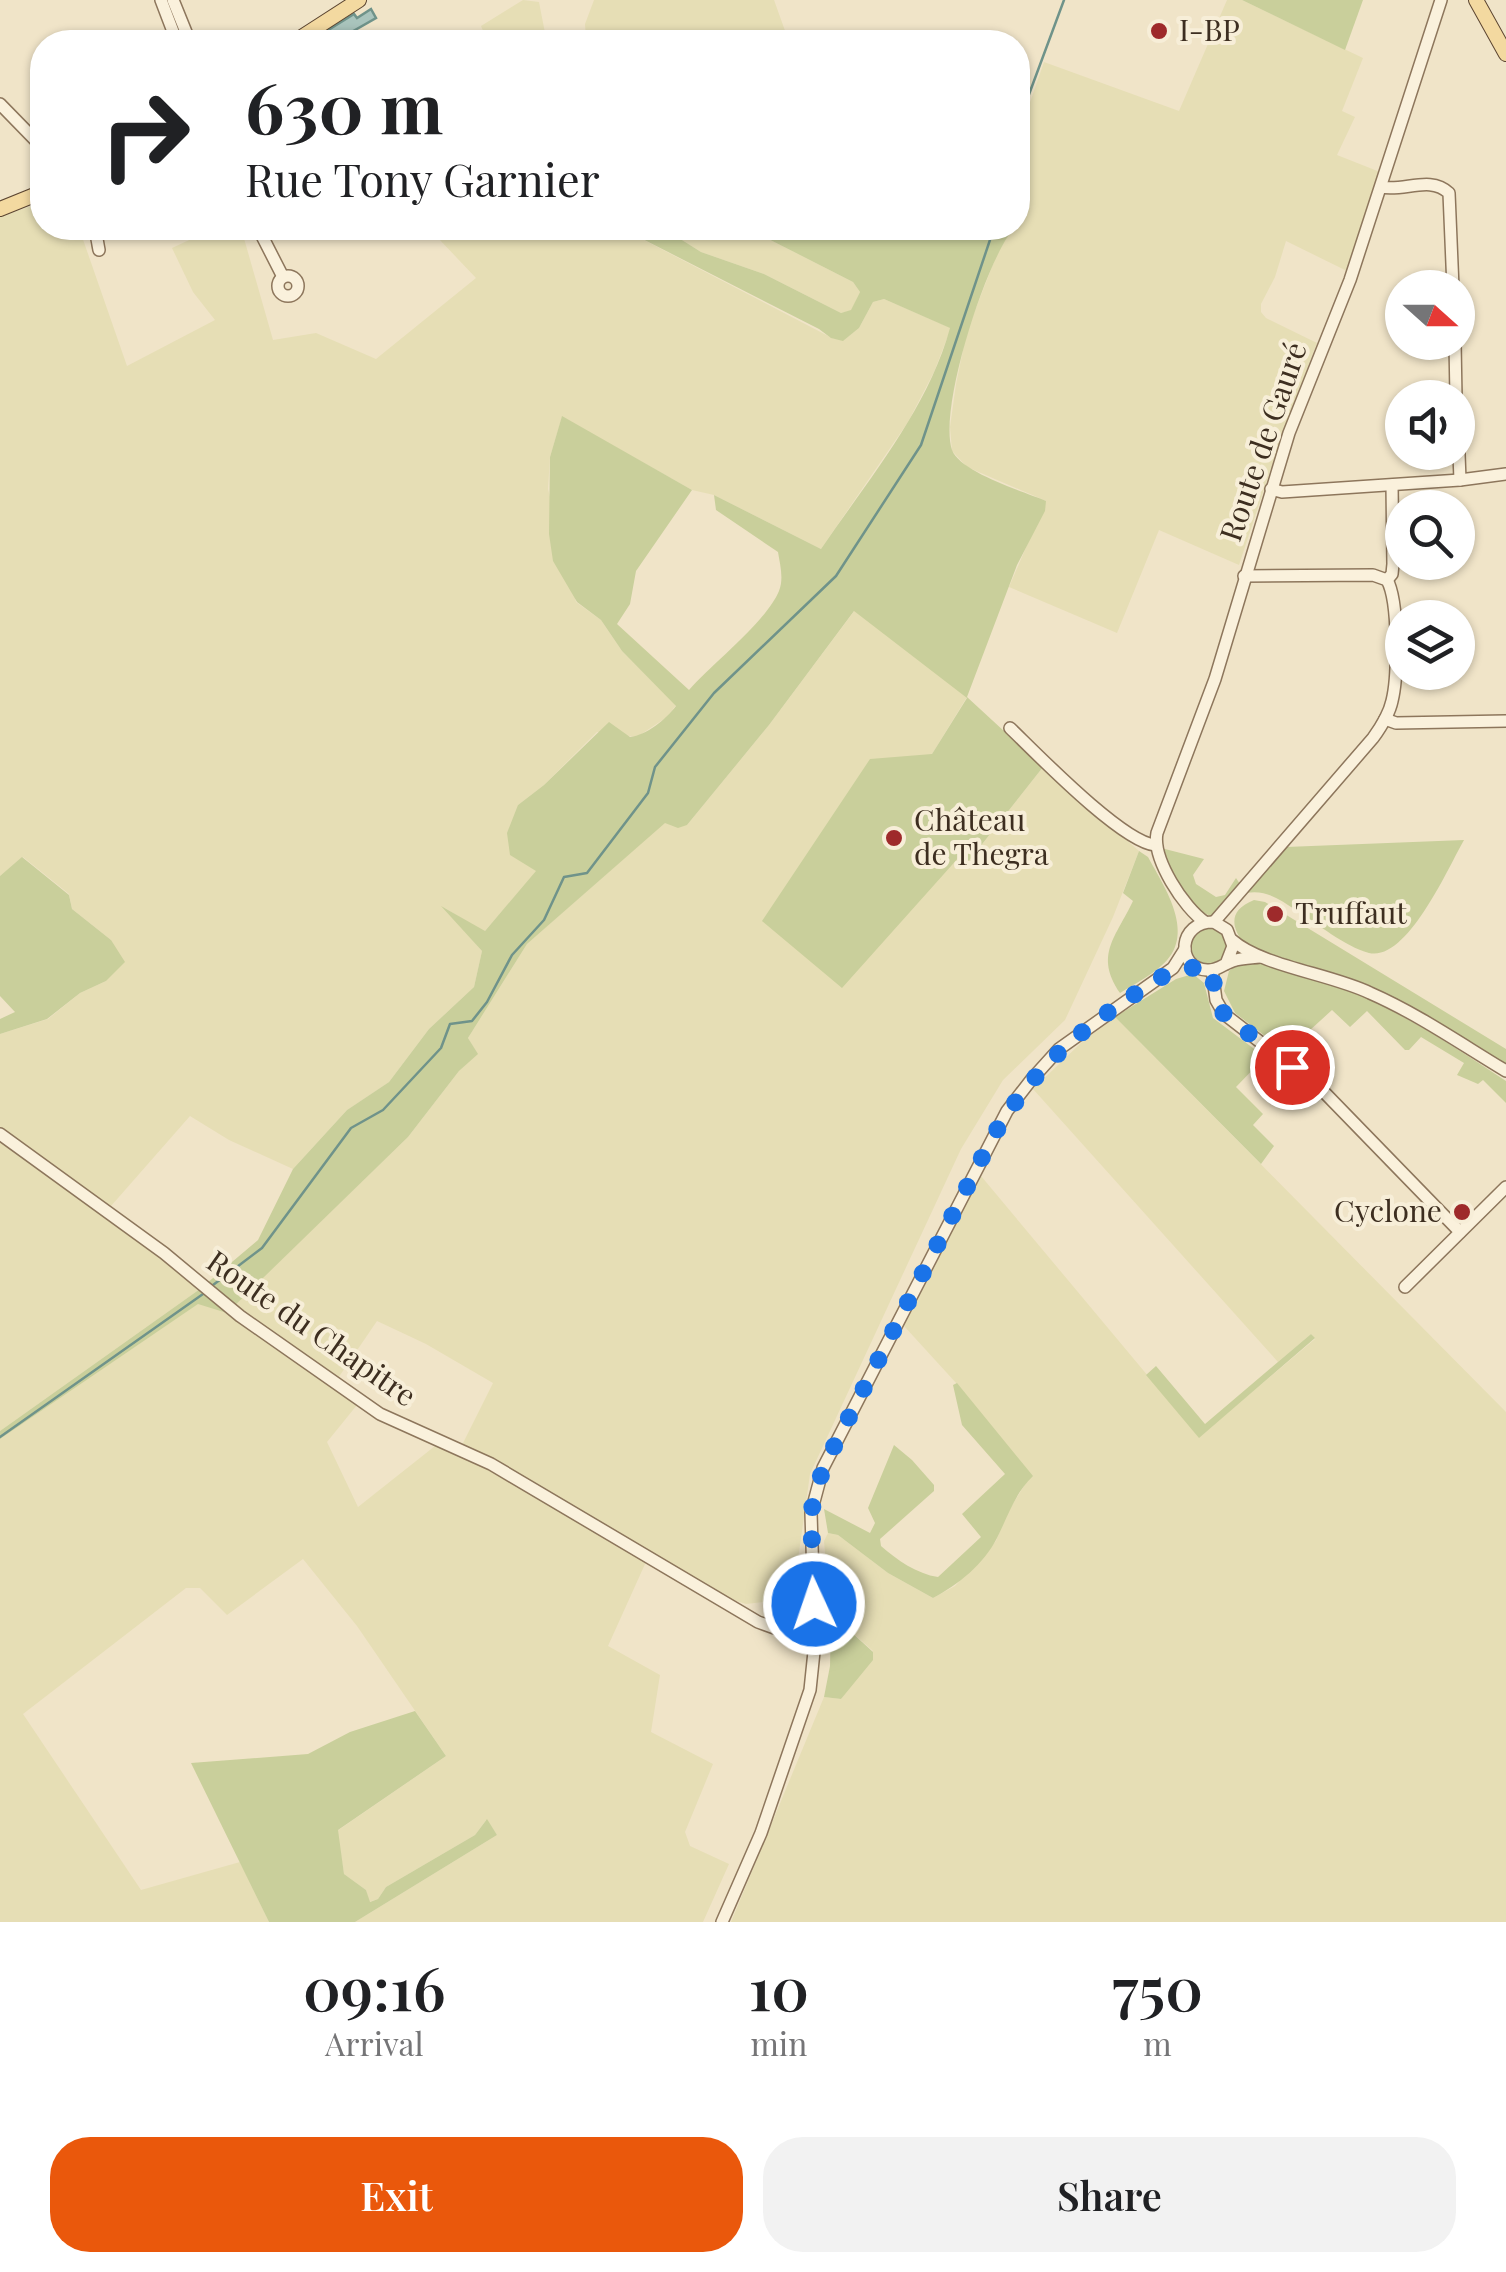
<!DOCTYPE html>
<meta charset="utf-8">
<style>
:root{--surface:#fff;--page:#f2f2f2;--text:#202124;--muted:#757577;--accent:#ea580c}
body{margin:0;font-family:"Playfair Display",serif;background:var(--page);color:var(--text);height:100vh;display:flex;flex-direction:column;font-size:38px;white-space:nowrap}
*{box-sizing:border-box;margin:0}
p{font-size:32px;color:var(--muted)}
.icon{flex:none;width:55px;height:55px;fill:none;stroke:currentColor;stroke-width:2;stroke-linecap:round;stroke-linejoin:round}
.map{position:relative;height:1922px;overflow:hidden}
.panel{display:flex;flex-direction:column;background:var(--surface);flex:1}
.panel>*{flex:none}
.hud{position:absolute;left:30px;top:30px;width:1000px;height:210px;border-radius:40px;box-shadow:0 2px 8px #0004;background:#fff;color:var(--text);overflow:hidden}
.needle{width:65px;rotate:111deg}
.fabs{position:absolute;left:1385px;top:270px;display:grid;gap:20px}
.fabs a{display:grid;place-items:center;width:90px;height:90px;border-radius:50%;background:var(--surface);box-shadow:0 2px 8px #0004;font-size:50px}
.pin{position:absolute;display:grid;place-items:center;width:85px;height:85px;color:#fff;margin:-42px;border:5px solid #fff;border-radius:50%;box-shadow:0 2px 10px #0007}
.me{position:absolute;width:110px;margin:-55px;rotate:357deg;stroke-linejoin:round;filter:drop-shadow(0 0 8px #0008)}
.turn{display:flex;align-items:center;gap:35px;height:210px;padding:0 50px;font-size:45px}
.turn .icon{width:130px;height:130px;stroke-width:2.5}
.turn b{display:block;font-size:70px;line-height:85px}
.eta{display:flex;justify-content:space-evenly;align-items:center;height:170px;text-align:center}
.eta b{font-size:60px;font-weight:600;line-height:70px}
.action{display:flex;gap:20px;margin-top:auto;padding:20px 50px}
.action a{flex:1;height:115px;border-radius:40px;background:var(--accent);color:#fff;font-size:40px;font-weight:600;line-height:115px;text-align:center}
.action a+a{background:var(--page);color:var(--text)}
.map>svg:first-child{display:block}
.farmland{fill:#e6deb5;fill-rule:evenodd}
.green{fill:#c9cf9b}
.water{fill:#a9c4bc;stroke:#6f938a;stroke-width:2.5}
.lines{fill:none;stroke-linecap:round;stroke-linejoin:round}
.stream{stroke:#6f938a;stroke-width:2.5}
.minor-casing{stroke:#8d765c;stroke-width:14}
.major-casing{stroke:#5b4430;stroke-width:16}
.minor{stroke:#faf1dc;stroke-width:11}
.major{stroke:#f3d9a0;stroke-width:14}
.route{stroke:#1a73e8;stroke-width:18;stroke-dasharray:0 32.4}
.poi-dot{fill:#9e2a2b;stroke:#f7eed8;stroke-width:4}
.labels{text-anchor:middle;stroke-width:8;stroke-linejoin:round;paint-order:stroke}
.poi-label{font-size:30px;fill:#3d2e20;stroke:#f7eed8;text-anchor:start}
.street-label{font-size:30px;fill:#3d2e20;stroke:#f7eed8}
</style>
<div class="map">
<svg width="1506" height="1922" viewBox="0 0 1506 1922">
<rect width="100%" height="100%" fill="#f0e4c8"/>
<g class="farmland">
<path d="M 523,0 L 539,2 L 545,33 L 581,42 L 586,38 L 585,24 L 594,0 L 774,0 L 789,42 L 488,42 L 481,26 Z"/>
<path d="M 1227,0 L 1242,0 L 1363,58 L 1342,111 L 1355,117 L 1337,155 L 1380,172 L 1347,271 L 1286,241 L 1275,277 L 1261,304 L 1261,312 L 1266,318 L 1317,343 L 1282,435 L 1239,565 L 1159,530 L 1117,633 L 1009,587 L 1046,501 L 967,467 L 952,451 L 950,427 L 956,384 L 967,331 L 997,254 L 1009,233 L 1018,228 L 1018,137 L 1044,62 L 1179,111 Z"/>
<path d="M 42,202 L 42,228 L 79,228 L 127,366 L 215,320 L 193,292 L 172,248 L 215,228 L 241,228 L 273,340 L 316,333 L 376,359 L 476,278 L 438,238 L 454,228 L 621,228 L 832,338 L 844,340 L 859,328 L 873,302 L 884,299 L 951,328 L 934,372 L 908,422 L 821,549 L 714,495 L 692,490 L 562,417 L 550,457 L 548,489 L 576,602 L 601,620 L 622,651 L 676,705 L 667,717 L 637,737 L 597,732 L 544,785 L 518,805 L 537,871 L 484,932 L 445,908 L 482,951 L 474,987 L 429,1029 L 389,1082 L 347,1110 L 293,1169 L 229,1140 L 190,1116 L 104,1214 L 200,1289 L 0,1431 L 0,1034 L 48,1019 L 80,993 L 106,981 L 111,940 L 72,909 L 69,894 L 23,857 L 0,876 L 0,217 Z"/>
<path d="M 663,228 L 747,228 L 853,282 L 860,292 L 851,311 L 841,313 L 764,274 L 701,252 Z"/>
<path d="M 855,610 L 967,697 L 932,754 L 925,892 L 961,855 L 969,861 L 1043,767 L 1139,851 L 1113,917 L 1065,1020 L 1003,1080 L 961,1149 L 810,1474 L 795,1581 L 785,1594 L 773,1601 L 746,1604 L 727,1598 L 650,1553 L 608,1646 L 660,1675 L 651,1732 L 713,1764 L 685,1832 L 690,1846 L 729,1864 L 703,1922 L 355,1922 L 497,1835 L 486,1820 L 475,1835 L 386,1887 L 378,1899 L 369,1902 L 366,1890 L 344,1874 L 337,1831 L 446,1756 L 357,1626 L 303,1559 L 227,1615 L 200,1588 L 186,1588 L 23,1714 L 141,1890 L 240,1862 L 269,1922 L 0,1922 L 0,1439 L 199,1303 L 227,1312 L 408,1137 L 459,1071 L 477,1054 L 468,1038 L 527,944 L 665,822 L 687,825 L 769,725 ZM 377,1321 L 426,1344 L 493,1383 L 458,1453 L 435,1446 L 358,1507 L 327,1442 L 357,1405 L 332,1387 Z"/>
<path d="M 1115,1017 L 1506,1412 L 1506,1922 L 731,1922 L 824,1697 L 841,1699 L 873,1651 L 840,1622 L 831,1623 L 824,1541 L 828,1533 L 838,1535 L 888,1573 L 933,1598 L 955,1586 L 984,1555 L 996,1541 L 1007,1513 L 1026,1483 L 957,1384 L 904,1326 L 981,1176 L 1199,1437 L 1315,1339 L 1311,1334 L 1278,1362 L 1033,1089 L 1081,1043 Z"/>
</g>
<g class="green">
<path d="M 1242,0 L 1363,0 L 1345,50 Z"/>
<path d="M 621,228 L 663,228 L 701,252 L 764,274 L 841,313 L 851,310 L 860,292 L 853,282 L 747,228 L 1014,228 C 986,260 938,409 952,450 C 960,472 1024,492 1046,501 L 1045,511 L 1017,565 L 967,697 L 1043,767 L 968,862 L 960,856 L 842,988 L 762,921 L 870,759 L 932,754 L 967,698 L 854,611 L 769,725 L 687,825 L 678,828 L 665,823 L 527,944 L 468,1038 L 478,1054 L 459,1071 L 408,1137 L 227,1313 L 198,1304 L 0,1439 L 0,1431 L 200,1289 L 258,1240 L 293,1169 L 347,1110 L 389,1082 L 429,1029 L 474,987 L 482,951 L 441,906 L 485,931 L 536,871 L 510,855 L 507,833 L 518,805 L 544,785 L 609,722 L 630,737 C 647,735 665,720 676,706 L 622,651 L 601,620 L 577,602 L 553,561 L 549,534 L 550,457 L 562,416 L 692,490 L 636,571 L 630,604 L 617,624 L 689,690 C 713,663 766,622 779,591 C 784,578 780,565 778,552 L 716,510 L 714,495 L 821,549 C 868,480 928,409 950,328 L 884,299 L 873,302 L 859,328 L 843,341 L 831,338 L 819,329 Z"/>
<path d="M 1464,840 C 1448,868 1407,962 1369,953 C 1344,946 1318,924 1296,910 C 1280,900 1266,889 1246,893 L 1286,847 Z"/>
<path d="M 1161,848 L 1204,859 L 1193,875 L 1196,884 L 1216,897 L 1225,895 L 1236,878 L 1240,884 L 1214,917 C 1189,911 1170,871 1161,848 Z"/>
<path d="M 1139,851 L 1148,857 C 1165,888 1198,936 1161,966 C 1149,977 1134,984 1120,993 C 1094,955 1116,937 1133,901 L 1123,893 Z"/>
<path d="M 22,857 L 69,895 L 72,909 L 111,940 L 125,962 L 106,981 L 80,993 L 47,1019 L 0,1034 L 0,1019 L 15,1012 L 0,996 L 0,876 Z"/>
<path d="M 1254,900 L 1265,902 L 1506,1049 L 1506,1066 L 1372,988 L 1245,945 C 1230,926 1229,910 1254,900 Z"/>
<circle cx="1209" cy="946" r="18"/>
<path d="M 1258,963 C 1351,979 1428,1029 1506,1081 L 1506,1103 L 1483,1080 L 1478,1084 L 1457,1075 L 1464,1063 L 1421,1037 L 1409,1050 L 1405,1050 L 1367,1011 L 1350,1027 L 1332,1010 L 1286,1052 L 1235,1013 L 1224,991 L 1229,971 L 1235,966 Z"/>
<path d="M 1193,974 L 1204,983 L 1213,1018 L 1265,1057 L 1236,1087 L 1263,1114 L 1253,1125 L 1274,1146 L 1261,1164 L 1115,1017 L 1176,979 Z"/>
<path d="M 1311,1334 L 1315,1338 L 1199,1438 L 1146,1375 L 1156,1366 L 1205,1424 Z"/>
<path d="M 957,1383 L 1033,1476 C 1015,1493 1008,1516 997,1538 C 984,1564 958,1585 933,1598 L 888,1573 L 838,1535 L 828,1533 L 824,1509 L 870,1533 L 875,1523 L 868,1508 L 894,1445 L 912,1460 L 934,1485 L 934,1491 L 880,1539 L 881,1546 C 897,1560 917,1574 938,1577 L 981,1537 L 962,1514 L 1005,1474 L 962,1425 L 953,1385 Z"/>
<path d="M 839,1621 L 873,1652 L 873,1660 L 841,1699 L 824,1697 L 830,1666 L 831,1623 Z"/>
<path d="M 415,1711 L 446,1756 L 338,1830 L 344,1874 L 366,1890 L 370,1902 L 378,1899 L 386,1887 L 475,1835 L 487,1819 L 497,1835 L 355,1922 L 269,1922 L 191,1763 L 308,1754 L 350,1732 Z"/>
</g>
<path class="water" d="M 371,9 L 376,18 L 334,42 L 309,42 L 354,14 L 357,18 Z"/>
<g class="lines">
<g class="stream">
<path d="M 1018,124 L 1064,0"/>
<path d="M 213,1285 L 262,1248 L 351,1128 L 383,1110 L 441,1048 L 450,1024 L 472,1021 L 487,1002 L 512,955 L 544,920 L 564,877 L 587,873 L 648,793 L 655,767 L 714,693 L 836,576 L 921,445 L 994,228"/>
<path d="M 0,1437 L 203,1294"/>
</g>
<defs>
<g id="minor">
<path d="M 161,0 L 177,42"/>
<path d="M 173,0 L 190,42"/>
<path d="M 0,104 L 42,147"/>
<path d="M 1381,187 C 1404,192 1430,175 1449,193 L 1453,288"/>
<path d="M 95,228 L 99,250"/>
<path d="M 258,228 L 283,277"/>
<circle cx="288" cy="286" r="10"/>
<path d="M 1455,342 L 1456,398"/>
<path d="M 1458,429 L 1460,480"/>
<path d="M 1271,489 L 1282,492 L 1460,480 L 1506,474"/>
<path d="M 1387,580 L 1392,574 L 1393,564 L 1392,485"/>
<path d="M 1385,719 L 1396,723 L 1506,721"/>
<path d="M 1010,728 C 1037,754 1122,842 1155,845"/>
<path d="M 1205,922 C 1184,908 1152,859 1157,833 L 1215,679 L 1289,433 L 1350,280 L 1441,0"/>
<path d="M 1214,922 L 1373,738 C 1381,727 1389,715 1392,701 C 1398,677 1399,601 1387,580 L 1373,575 L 1244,576"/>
<path d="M 1232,940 C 1261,966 1331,974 1370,993 C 1418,1014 1461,1044 1506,1071"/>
<path d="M 1226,964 L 1233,946 L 1227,930 L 1214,922 C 1178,921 1175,968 1207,970 C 1219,971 1225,962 1236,960 C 1244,958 1252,958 1260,957"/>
<path d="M 1212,970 L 1216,1000 L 1224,1014 L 1321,1089 L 1460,1232"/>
<path d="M 0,1134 L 164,1253 L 240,1316 L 380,1414 L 491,1464 L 758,1622 L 813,1642 L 820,1640"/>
<path d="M 1405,1287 L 1506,1187"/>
<path d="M 782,1627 L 815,1621 L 822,1625"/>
<path d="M 722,1922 L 761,1833 L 810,1690 L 815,1642 L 811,1513 L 823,1468 L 1007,1111 L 1031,1080 L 1059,1049 L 1173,968 L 1185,949"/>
</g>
<g id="major">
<path d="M 1476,0 L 1506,54"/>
<path d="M 294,42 L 359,0"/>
<path d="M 0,209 L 42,192"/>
</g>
</defs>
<use href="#minor" class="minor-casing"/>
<use href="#major" class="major-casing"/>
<use href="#minor" class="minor"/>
<use href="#major" class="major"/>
</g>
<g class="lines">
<path class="route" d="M 814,1604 L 811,1512 L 823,1468 L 991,1140 C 1027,1077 1072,1035 1132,996 C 1150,984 1167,971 1188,968 C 1197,967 1203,970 1212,970 L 1216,1000 L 1224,1014 L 1292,1067"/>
</g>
<g class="poi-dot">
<circle cx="1159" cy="31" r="10"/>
<circle cx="894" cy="838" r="10"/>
<circle cx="1275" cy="914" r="10"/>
<circle cx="1462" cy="1212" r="10"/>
</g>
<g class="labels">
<g class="poi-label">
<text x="1179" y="41">I-BP</text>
<text x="914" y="831">Château<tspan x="914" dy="34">de Thegra</tspan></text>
<text x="1295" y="924">Truffaut</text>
<text x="1442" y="1222" text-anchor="end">Cyclone</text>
</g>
<g class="street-label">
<text transform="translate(1264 442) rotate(-71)" y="10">Route de Gauré</text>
<text transform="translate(311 1329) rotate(35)" y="10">Route du Chapitre</text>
</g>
</g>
</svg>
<div class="fabs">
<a><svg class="needle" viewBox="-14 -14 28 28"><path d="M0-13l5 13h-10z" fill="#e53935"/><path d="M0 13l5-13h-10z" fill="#757577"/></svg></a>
<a><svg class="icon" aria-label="sound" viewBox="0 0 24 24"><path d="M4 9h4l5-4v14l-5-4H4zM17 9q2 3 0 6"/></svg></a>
<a><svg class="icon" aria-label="search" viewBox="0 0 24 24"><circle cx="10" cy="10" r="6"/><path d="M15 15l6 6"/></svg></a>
<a><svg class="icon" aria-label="layers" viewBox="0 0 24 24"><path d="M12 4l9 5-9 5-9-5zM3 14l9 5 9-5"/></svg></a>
</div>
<div class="pin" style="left:1292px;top:1067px;background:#d93025"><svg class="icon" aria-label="arrive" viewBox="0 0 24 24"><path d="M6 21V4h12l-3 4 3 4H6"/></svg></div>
<svg class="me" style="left:814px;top:1604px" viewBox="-20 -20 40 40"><circle r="17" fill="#1a73e8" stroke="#fff" stroke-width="3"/><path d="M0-11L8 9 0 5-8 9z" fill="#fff"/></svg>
<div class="hud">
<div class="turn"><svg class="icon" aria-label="right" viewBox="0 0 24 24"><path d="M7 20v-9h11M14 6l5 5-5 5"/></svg><div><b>630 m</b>Rue Tony Garnier</div></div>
</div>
</div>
<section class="panel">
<div class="eta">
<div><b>09:16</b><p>Arrival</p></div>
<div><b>10</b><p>min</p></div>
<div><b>750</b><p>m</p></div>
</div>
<div class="action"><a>Exit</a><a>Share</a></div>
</section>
